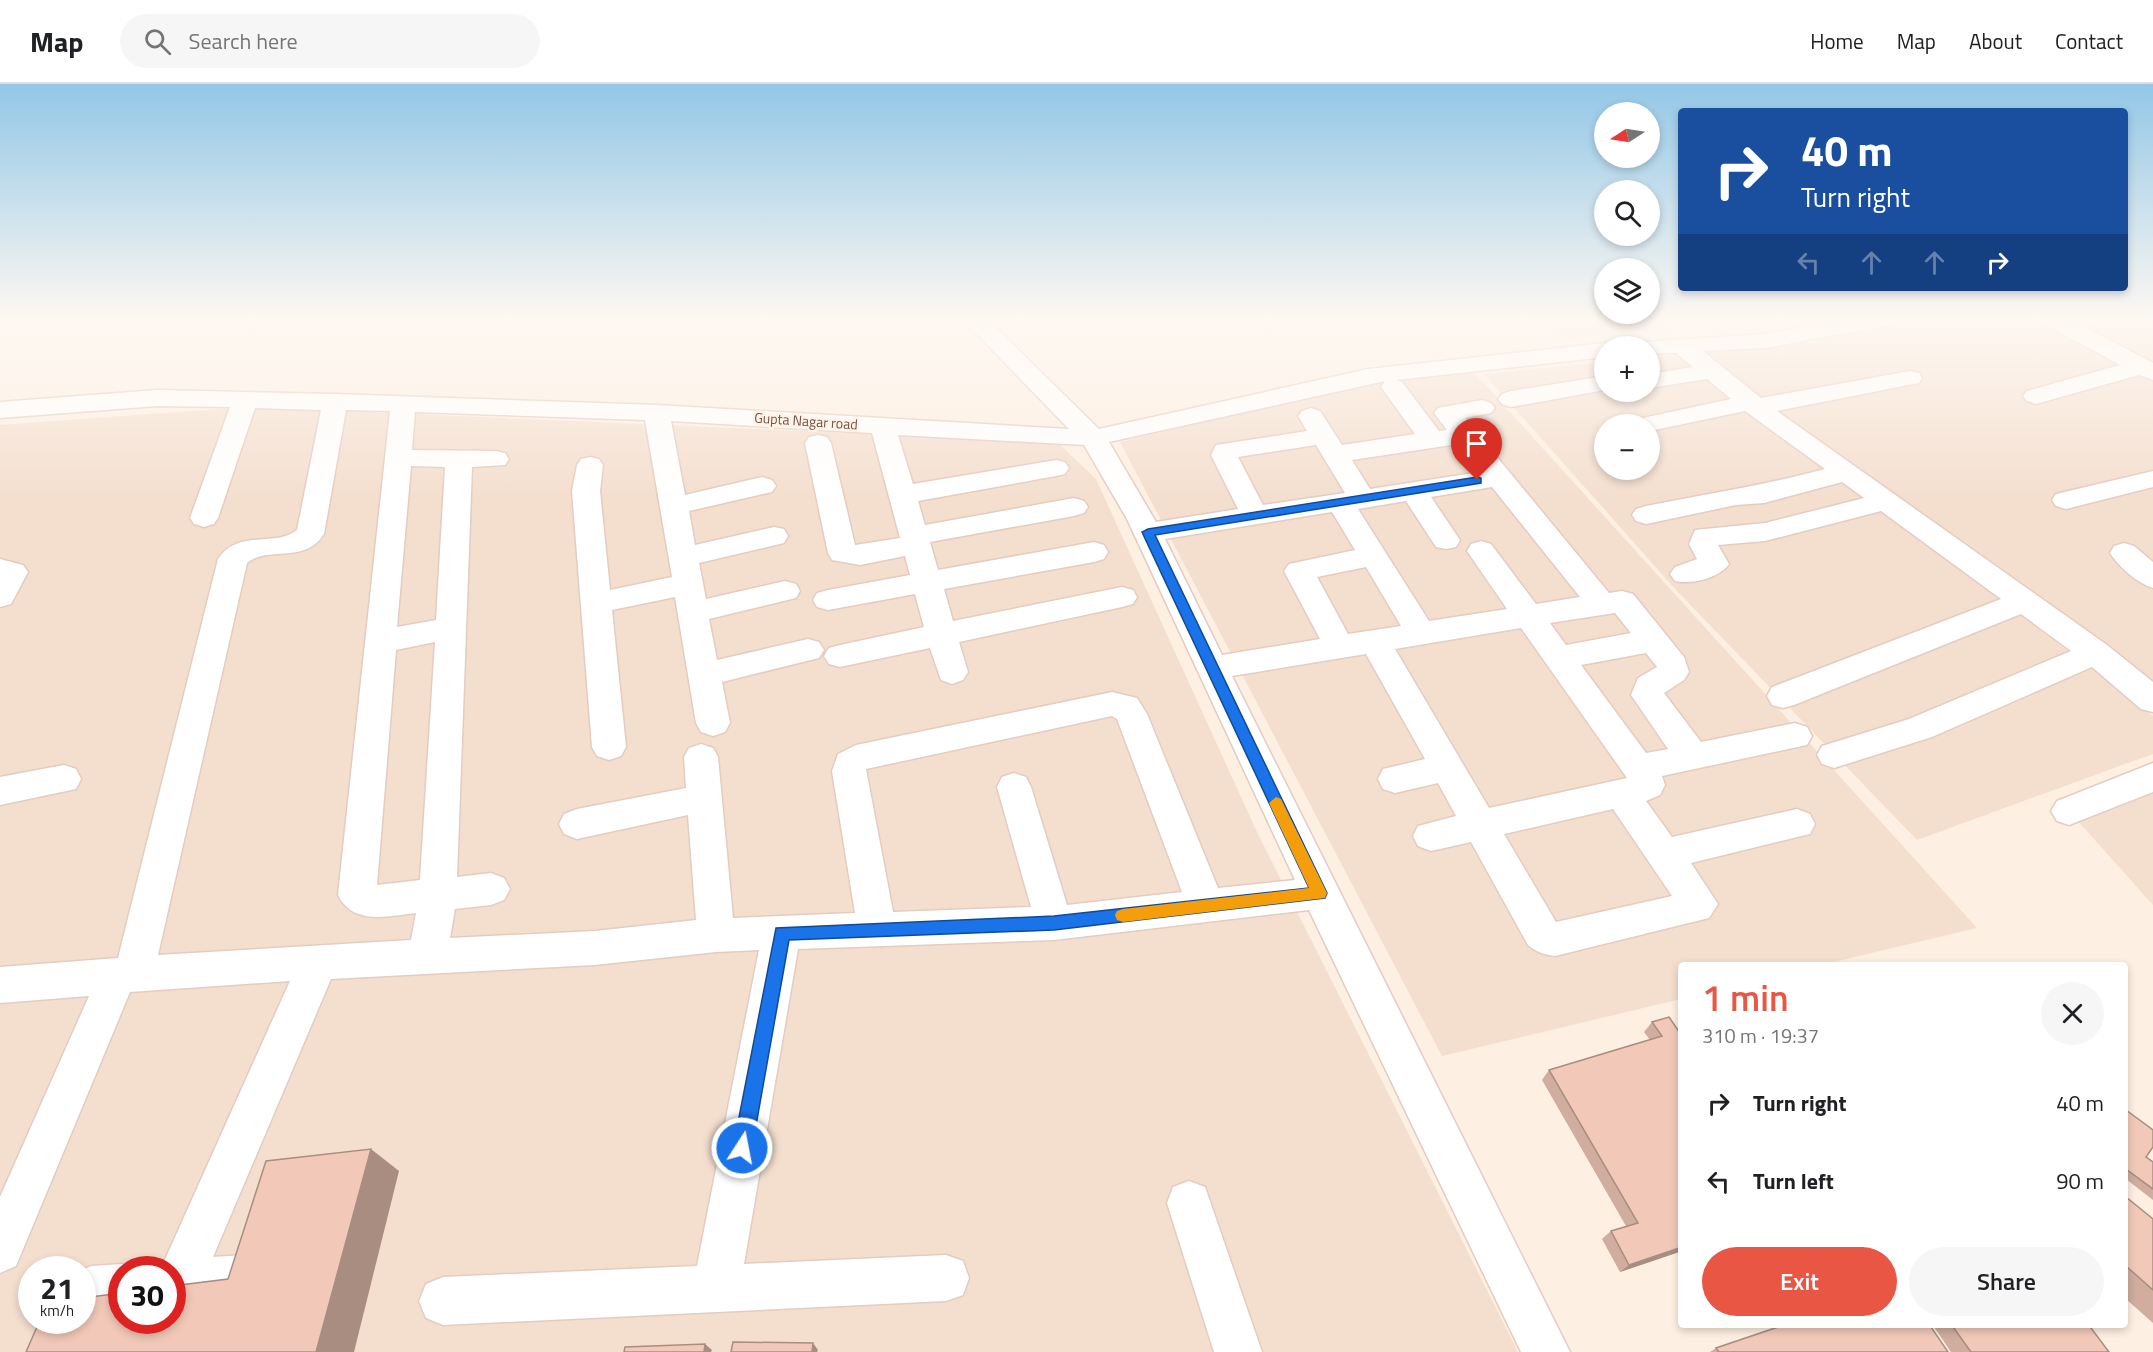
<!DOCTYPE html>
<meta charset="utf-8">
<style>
:root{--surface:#fff;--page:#f6f6f6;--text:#202124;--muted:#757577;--line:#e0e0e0;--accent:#e95643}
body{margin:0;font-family:"Titillium Web",sans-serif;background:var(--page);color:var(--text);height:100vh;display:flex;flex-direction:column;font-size:22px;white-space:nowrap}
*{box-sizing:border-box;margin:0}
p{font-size:20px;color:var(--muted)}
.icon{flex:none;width:33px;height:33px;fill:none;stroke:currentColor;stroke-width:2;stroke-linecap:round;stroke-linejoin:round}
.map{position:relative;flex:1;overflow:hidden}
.details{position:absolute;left:1678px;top:878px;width:450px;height:366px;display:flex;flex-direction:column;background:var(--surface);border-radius:6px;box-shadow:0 3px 9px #0003}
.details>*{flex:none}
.hud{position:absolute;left:1678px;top:24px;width:450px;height:183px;border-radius:6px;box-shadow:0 3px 9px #0003;background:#1a4fa0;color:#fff;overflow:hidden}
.needle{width:39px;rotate:258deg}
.controls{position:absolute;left:1594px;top:18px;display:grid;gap:12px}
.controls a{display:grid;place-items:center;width:66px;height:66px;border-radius:50%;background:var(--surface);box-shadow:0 3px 9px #0003;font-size:30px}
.speed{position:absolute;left:18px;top:1172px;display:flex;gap:12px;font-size:30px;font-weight:700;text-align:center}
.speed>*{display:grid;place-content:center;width:78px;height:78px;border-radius:50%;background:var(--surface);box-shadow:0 3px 9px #0003;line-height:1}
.speed small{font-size:15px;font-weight:400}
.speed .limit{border:9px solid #d22;background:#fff;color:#111}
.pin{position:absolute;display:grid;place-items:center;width:51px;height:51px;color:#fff;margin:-62px -26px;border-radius:50% 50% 50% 0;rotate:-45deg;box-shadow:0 0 6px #0007}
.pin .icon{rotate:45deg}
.me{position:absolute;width:66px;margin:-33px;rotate:11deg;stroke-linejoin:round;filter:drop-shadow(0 0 4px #0008)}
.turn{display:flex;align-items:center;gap:21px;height:126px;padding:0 24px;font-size:27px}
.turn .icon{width:78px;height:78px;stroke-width:2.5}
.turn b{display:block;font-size:42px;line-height:51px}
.lanes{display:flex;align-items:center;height:57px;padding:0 24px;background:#0003;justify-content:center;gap:30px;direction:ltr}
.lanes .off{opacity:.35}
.round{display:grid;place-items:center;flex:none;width:63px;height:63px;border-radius:32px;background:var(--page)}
.overview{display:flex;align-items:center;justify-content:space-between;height:102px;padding:0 24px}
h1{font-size:36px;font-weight:600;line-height:45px;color:var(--accent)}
.button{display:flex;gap:12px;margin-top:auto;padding:12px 24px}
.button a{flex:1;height:69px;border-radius:36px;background:var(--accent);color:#fff;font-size:24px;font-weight:600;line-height:69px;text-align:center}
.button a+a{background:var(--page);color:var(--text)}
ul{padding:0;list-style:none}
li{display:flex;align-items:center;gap:18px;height:78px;padding:0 24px}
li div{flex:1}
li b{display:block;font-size:22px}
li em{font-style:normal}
header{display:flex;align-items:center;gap:36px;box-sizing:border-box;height:84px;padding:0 30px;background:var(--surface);border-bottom:2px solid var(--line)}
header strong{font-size:28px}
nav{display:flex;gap:33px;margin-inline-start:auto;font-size:21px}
.search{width:420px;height:54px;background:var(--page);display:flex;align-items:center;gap:15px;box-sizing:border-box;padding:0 21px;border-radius:33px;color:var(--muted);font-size:22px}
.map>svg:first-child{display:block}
.residential{fill:#f4dfcf;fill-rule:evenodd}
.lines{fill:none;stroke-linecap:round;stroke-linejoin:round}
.minor-casing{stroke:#e3ccc0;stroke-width:3}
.minor{fill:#fff;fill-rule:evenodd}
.wall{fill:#d0ad9e}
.shaded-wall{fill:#a98d81}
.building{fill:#f2c9b8;stroke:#a98d81;stroke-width:1.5}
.route{fill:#1a73e8;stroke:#114b97;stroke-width:1.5}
.slow{fill:#f59e0b}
.labels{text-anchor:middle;stroke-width:5;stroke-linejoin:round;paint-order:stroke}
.far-street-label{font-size:14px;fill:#745247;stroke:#fff3e7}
</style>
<header>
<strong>Map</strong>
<div class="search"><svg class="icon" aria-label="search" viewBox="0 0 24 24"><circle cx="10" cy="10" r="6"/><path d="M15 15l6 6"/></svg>Search here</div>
<nav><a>Home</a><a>Map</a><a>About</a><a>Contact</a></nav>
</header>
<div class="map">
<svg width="2153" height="1268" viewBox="0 0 2153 1268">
<rect width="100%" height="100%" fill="#fdefe1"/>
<g class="residential">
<path d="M 1545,236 L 1761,236 L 1564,255 Z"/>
<path d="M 1870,236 L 2153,236 L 2153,616 L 1681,261 L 1766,257 Z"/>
<path d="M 1679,271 L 2153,632 L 2153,670 L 1917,756 L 1677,507 L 1484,290 L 1605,278 L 1605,308 L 1650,308 L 1650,274 ZM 1605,340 L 1650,340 L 1650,386 L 1605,386 Z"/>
<path d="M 1471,285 L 1977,844 L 1825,880 L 1682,880 L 1681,915 L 1442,972 L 1120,358 L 1365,300 Z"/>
<path d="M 247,323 L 1057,358 L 1096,395 L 1257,748 L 1518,1268 L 0,1268 L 0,341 ZM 32,1185 L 82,1185 L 82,1236 L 32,1236 ZM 122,1185 L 172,1185 L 172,1236 L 122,1236 Z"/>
<path d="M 2153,702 L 2153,821 L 2069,727 Z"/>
</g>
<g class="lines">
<defs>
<g id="minor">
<path d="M 963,236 L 988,236 L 1099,345 L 1368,285 L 1605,259 L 1615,262 L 1605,262 L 1605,273 L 1396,296 L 1402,298 L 1439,347 L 1447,346 L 1434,329 L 1438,324 L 1482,316 L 1491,319 L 1495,324 L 1491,329 L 1465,334 L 1609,509 L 1622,507 L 1633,510 L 1684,573 L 1689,588 L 1684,596 L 1664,609 L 1701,658 L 1795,639 L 1807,643 L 1812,652 L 1807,661 L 1662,692 L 1665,701 L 1660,711 L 1646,717 L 1672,753 L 1797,725 L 1810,730 L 1815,740 L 1810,750 L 1691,779 L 1718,820 L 1709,834 L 1555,872 C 1545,871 1536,868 1528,861 L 1471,758 L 1431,767 L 1418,762 L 1413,752 L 1418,742 L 1456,732 L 1438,699 L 1395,709 L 1383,705 L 1378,695 L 1383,685 L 1425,675 L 1366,570 L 1232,592 L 1570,1268 L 1521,1268 L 1309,826 L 1054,856 L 798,865 L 744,1180 L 946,1171 L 963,1177 L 969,1194 L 963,1211 L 946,1217 L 443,1241 L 426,1234 L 419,1217 L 426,1200 L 443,1193 L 697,1182 L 759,866 L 716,868 L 595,881 L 331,895 L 213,1173 L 259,1170 L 276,1176 L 282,1193 L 276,1210 L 259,1216 L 172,1223 L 172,1185 L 155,1185 L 163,1180 L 290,897 L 130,908 L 16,1182 L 0,1189 L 0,1113 L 89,912 L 0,919 L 0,883 L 118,874 L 218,475 C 238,444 275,464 297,446 L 321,326 L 255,324 L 218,434 L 214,440 L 204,443 L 194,440 L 190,434 L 230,323 L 157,322 L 0,334 L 0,318 L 157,306 L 335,310 L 657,321 L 1069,345 ZM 1385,297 L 1381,303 L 1415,350 L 1342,361 L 1320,327 L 1311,324 L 1302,327 L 1298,332 L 1307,347 L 1216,361 L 1211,371 L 1238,425 L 1156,438 L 1109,358 ZM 346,326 L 390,327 L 338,811 C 353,842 388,832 416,829 L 411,856 L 158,871 L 247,479 C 269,461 304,481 324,450 ZM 415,328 L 645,336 L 672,493 L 610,506 L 600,407 L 603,381 L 599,375 L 590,373 L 581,375 L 577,381 L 572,407 L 592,663 L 597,672 L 609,676 L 621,672 L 626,663 L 612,526 L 675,513 L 696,639 L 701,648 L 713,652 L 725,648 L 730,639 L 722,598 L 819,574 L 824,566 L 819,558 L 808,555 L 717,576 L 709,535 L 796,514 L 800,507 L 796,500 L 785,497 L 706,515 L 699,479 L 784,459 L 788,452 L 784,445 L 774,443 L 695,461 L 689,427 L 772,408 L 776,402 L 772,396 L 762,393 L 685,411 L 671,337 L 872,349 L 900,454 L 855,461 L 831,359 L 827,353 L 818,351 L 809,353 L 805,359 L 828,469 L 832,476 L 860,481 L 905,472 L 910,491 L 828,506 L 817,509 L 813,516 L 817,523 L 828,526 L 915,510 L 924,543 L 840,561 L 829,564 L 824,572 L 829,580 L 840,583 L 930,564 L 941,596 L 952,600 L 963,596 L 968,588 L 959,558 L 1122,523 L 1133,520 L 1137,513 L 1133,506 L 1122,503 L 953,537 L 944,505 L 1094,478 L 1104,475 L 1108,468 L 1104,461 L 1094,458 L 938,486 L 930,458 L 1074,432 L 1084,429 L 1088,423 L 1084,417 L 1074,414 L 925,441 L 918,417 L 1056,392 L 1065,390 L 1069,384 L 1065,378 L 1056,376 L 913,400 L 898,351 L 1084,361 L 1127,435 L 1295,796 L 1218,804 L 1147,630 L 1137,614 L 1112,608 L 856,661 L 838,670 L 832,687 L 855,829 L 733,834 L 718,673 L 713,664 L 701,660 L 689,664 L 684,673 L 686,704 L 577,725 L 564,730 L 559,740 L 564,750 L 577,755 L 688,731 L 696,836 L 595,847 L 450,854 L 455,825 L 491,821 L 504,816 L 510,805 L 504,794 L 491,789 L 457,793 L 472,383 L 505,381 L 509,375 L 505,369 L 496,367 L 412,366 ZM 1458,360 L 1480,388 L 1370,405 L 1352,376 ZM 1316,361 L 1345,409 L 1263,421 L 1238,373 ZM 411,382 L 445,383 L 436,536 L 397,543 ZM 1492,403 L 1580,513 L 1536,520 L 1491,460 L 1481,457 L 1471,460 L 1467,467 L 1507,525 L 1429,537 L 1358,425 L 1406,417 L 1436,463 L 1446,465 L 1456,463 L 1460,456 L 1431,413 ZM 1332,428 L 1355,466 L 1289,480 L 1284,487 L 1320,555 L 1222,571 L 1165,455 ZM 1366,483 L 1401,542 L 1348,550 L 1317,493 ZM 1615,529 L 1631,549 L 1566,561 L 1550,539 ZM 1521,544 L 1627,694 L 1489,724 L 1395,565 ZM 435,558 L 420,796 L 377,801 L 396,566 ZM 1646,569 L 1657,583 L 1638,594 L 1631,611 L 1668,665 L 1646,669 L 1581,581 ZM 1112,632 L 1117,635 L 1182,808 L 1067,821 L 1031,703 L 1026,693 L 1014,689 L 1002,693 L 997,703 L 1031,823 L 893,828 L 866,685 ZM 1613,725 L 1672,812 L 1556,838 L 1504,750 Z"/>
<path d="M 1842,236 L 1891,236 L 1887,241 L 1879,243 L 1766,264 L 1703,267 L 1761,314 L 1910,287 L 1919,289 L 1922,294 L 1919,299 L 1777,327 L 2107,561 L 2153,598 L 2153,628 L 2141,625 L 2092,583 L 1932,653 L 1834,684 L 1822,680 L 1817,671 L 1822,662 L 1909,635 L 2071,567 L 2021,530 L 1794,621 L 1783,624 L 1772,621 L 1767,612 L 1772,603 L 2001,515 L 1881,427 L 1765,457 L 1718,461 L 1729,480 C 1720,494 1690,501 1675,497 L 1670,490 L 1675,483 L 1697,475 L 1689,460 L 1695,446 L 1765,439 L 1864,414 L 1842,398 L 1764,419 L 1736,421 L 1646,440 L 1636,437 L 1632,431 L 1636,425 L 1646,422 C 1706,410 1766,401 1825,385 L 1745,327 L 1650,347 L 1650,340 L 1634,340 L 1638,335 L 1731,315 L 1707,295 L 1650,304 L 1650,290 L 1693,283 L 1676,269 L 1650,270 L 1650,262 L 1638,262 L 1642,258 L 1766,250 Z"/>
<path d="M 2043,236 L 2071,236 L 2153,279 L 2153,296 L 2139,291 L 2036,320 L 2027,317 L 2023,312 L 2027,307 L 2120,281 L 2046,241 Z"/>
<path d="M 1605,292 L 1605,306 L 1511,323 L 1502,320 L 1498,315 L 1502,310 L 1511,307 Z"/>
<path d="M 2153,387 L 2153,403 L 2066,425 L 2056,422 L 2052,416 L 2056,410 Z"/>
<path d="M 2124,459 L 2134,462 L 2153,478 L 2153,504 C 2137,499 2119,483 2110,469 L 2114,462 Z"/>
<path d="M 0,475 L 23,481 L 28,488 L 11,520 L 0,523 Z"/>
<path d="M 2153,679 L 2153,708 L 2069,741 L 2057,737 L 2051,727 L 2057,717 Z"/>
<path d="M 64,681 L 76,685 L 81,695 L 76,705 L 0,721 L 0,693 Z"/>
<path d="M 1189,1097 L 1205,1103 L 1262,1268 L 1214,1268 L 1167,1119 L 1173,1103 Z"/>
<path d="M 122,1180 L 133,1185 L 122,1185 L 122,1228 L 91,1230 L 82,1226 L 82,1186 L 91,1182 Z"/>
</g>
</defs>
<use href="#minor" class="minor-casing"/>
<use href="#minor" class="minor"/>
</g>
<g class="wall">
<path d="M 1652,938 L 1682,952 L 1682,1167 L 1620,1188 L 1602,1155 L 1611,1147 L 1626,1142 L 1542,996 L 1549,986 L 1650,956 L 1644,948 Z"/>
<path d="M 2126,1026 L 2146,1073 L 2153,1078 L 2153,1116 L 2126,1095 Z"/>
<path d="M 2126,1113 L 2153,1135 L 2153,1239 L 2126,1215 Z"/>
<path d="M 1932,1240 L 2088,1240 L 2109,1268 L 1951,1268 Z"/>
<path d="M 1716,1264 L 1948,1268 L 1710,1268 Z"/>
</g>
<g class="shaded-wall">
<path d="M 371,1065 L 399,1087 L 354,1268 L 316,1268 Z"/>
<path d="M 1682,1163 L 1682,1167 L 1620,1188 L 1629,1181 Z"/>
<path d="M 813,1259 L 818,1266 L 817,1268 L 812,1268 Z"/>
<path d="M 705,1260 L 712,1266 L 711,1268 L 704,1268 Z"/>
</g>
<g class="building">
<path d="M 1669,933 L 1682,952 L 1682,1163 L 1629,1181 L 1611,1147 L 1638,1139 L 1549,986 L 1662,952 L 1652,938 Z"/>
<path d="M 2126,1026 L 2153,1046 L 2153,1063 L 2146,1073 L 2153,1078 L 2153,1105 L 2126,1085 Z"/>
<path d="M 371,1065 L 316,1268 L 26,1268 L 40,1236 L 82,1236 L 82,1214 L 122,1209 L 122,1236 L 172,1236 L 172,1202 L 228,1195 L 266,1077 Z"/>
<path d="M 2126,1113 L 2153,1135 L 2153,1206 L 2126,1182 Z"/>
<path d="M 1787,1240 L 1929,1240 L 1948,1268 L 1719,1268 L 1716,1264 Z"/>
<path d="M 1951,1240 L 2088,1240 L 2109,1268 L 1971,1268 Z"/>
<path d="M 733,1258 L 813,1259 L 812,1268 L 731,1268 Z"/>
<path d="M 705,1260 L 704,1268 L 624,1268 L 625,1263 Z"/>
</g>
<linearGradient id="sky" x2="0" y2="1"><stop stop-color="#93c7e7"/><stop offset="0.57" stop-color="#fef8f2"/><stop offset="1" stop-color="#fef8f2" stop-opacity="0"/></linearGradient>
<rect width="2153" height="413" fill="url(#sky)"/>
<path class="route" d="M 1477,393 L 1481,394 L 1481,399 L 1155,451 L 1327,809 L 1325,814 L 1054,846 L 789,856 L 752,1064 L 749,1070 L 742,1073 L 736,1070 L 733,1064 L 776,844 L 1054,832 L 1309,804 L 1142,448 L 1148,445 Z"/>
<path class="slow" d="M 1276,713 L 1281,715 L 1325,805 L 1327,809 L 1325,814 L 1123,838 L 1117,836 L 1115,831 L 1117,827 L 1123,825 L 1309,804 L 1269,719 Z"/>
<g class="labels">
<g class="far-street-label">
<text transform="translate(806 337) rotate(4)" y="5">Gupta Nagar road</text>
</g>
</g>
</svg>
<div class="controls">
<a><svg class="needle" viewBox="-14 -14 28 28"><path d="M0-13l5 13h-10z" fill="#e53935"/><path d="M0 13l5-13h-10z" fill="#757577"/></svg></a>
<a><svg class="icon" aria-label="search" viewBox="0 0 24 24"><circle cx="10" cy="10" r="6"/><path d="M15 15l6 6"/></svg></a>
<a><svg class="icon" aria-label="layers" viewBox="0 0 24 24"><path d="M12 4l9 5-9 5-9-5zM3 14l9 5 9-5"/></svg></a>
<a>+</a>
<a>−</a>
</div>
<div class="speed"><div>21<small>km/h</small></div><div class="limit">30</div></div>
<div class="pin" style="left:1477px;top:396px;background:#d93025"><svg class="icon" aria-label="arrive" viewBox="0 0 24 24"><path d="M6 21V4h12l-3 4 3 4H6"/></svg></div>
<svg class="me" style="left:742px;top:1064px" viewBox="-20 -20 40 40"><circle r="17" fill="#1a73e8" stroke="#fff" stroke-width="3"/><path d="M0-11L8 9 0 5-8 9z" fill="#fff"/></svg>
<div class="hud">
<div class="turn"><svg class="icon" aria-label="right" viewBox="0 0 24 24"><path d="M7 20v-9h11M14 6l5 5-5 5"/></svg><div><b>40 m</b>Turn right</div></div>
<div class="lanes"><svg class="icon off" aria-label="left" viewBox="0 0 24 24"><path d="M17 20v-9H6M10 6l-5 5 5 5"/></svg><svg class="icon off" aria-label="ahead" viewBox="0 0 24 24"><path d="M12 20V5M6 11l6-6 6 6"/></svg><svg class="icon off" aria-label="ahead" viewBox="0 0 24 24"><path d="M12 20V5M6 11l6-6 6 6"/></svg><svg class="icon" aria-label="right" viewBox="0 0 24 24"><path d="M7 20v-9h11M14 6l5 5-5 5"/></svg></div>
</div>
<section class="details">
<div class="overview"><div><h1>1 min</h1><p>310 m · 19:37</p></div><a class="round"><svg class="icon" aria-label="close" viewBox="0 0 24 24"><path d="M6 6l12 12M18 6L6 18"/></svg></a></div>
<ul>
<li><svg class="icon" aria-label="right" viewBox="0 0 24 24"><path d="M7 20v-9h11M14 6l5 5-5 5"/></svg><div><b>Turn right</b></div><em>40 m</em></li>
<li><svg class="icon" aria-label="left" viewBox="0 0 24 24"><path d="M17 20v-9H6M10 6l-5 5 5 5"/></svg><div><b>Turn left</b></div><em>90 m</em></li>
</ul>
<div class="button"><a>Exit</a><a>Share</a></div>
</section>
</div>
